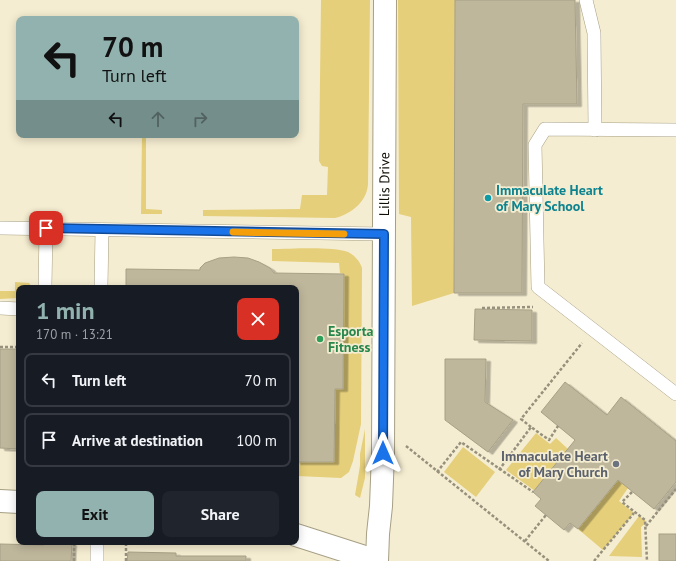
<!DOCTYPE html>
<meta charset="utf-8">
<style>
:root{--surface:#171b24;--page:#20242c;--text:#f1f3f6;--muted:#9ea1a6;--line:#363941;--accent:#91b2ae}
body{margin:0;font-family:"PT Sans",sans-serif;background:var(--page);color:var(--text);height:100vh;display:flex;flex-direction:column;font-size:15px;white-space:nowrap}
*{box-sizing:border-box;margin:0}
p{font-size:13px;color:var(--muted)}
.icon{flex:none;width:22px;height:22px;fill:none;stroke:currentColor;stroke-width:2;stroke-linecap:round;stroke-linejoin:round}
.map{position:relative;flex:1;overflow:hidden}
.drawer{position:absolute;left:16px;top:285px;width:283px;height:260px;display:flex;flex-direction:column;background:var(--surface);border-radius:8px;box-shadow:0 2px 10px #0003}
.drawer>*{flex:none}
.top-card{position:absolute;left:16px;top:16px;width:283px;height:122px;border-radius:8px;box-shadow:0 2px 10px #0003;background:#91b2ae;color:#111;overflow:hidden}
.pin{position:absolute;display:grid;place-items:center;width:34px;height:34px;color:#fff;margin:-17px;border-radius:8px;box-shadow:0 2px 6px #0006}
.me{position:absolute;width:44px;margin:-22px;rotate:0deg;stroke-linejoin:round;filter:drop-shadow(0 0 3px #0008)}
.turn{display:flex;align-items:center;gap:14px;height:84px;padding:0 20px;font-size:18px}
.turn .icon{width:52px;height:52px;stroke-width:2.5}
.turn b{display:block;font-size:28px;line-height:34px}
.lanes{display:flex;align-items:center;height:38px;padding:0 20px;background:#0003;justify-content:center;gap:20px;direction:ltr}
.lanes .off{opacity:.35}
.round{display:grid;place-items:center;flex:none;width:42px;height:42px;border-radius:8px;background:var(--page)}
.head{display:flex;align-items:center;justify-content:space-between;height:68px;padding:0 20px}
h1{font-size:24px;font-weight:600;line-height:30px;color:var(--accent)}
.action{display:flex;gap:8px;margin-top:auto;padding:8px 20px}
.action a{flex:1;height:46px;border-radius:8px;background:var(--accent);color:#111;font-size:16px;font-weight:600;line-height:46px;text-align:center}
.action a+a{background:var(--page);color:var(--text)}
ul{padding:0;list-style:none}
li{display:flex;align-items:center;gap:12px;height:54px;margin:0 8px 6px;padding:0 12px;border:2px solid var(--line);border-radius:8px}
li div{flex:1}
li b{display:block;font-size:15px}
li em{font-style:normal}
.map>svg:first-child{display:block}
.green{fill:#e5cf7a}
.building{fill:#bfb79c;stroke:#a7a086;filter:url(#shadow)}
.lines{fill:none;stroke-linecap:round;stroke-linejoin:round}
.service-casing{stroke:#a69f84;stroke-width:14}
.tertiary-casing{stroke:#a69f84;stroke-width:24}
.secondary-casing{stroke:#a69f84;stroke-width:24}
.path{stroke:#96907c;stroke-width:2.5;stroke-dasharray:3 2;stroke-linecap:butt}
.service{stroke:#fff;stroke-width:13}
.tertiary{stroke:#fff;stroke-width:22}
.secondary{stroke:#fff;stroke-width:22}
.route-casing{stroke:#114b97;stroke-width:10}
.route{stroke:#1a73e8;stroke-width:7}
.slow{stroke:#f59e0b;stroke-width:7}
.culture-dot{fill:#0f9aa8;stroke:#f5edd1;stroke-width:1.5}
.leisure-dot{fill:#2e9e5b;stroke:#f5edd1;stroke-width:1.5}
.worship-dot{fill:#6b7280;stroke:#f5edd1;stroke-width:1.5}
.labels{text-anchor:middle;stroke-width:3.5;stroke-linejoin:round;paint-order:stroke}
.street-label{font-size:14px;fill:#100e05;stroke:#f5edd1}
.culture-label{font-size:14px;font-weight:bold;fill:#0d838f;stroke:#f5edd1;text-anchor:start}
.leisure-label{font-size:14px;font-weight:bold;fill:#27864d;stroke:#f5edd1;text-anchor:start}
.worship-label{font-size:14px;font-weight:bold;fill:#5b616d;stroke:#f5edd1;text-anchor:end}
</style>
<div class="map">
<svg width="676" height="561" viewBox="0 0 676 561">
<defs>
<filter id="shadow"><feDropShadow dx="4.5" dy="2.5" stdDeviation="0" flood-color="#0004"/></filter>
</defs>
<rect width="100%" height="100%" fill="#f5edd1"/>
<g class="green">
<path d="M 321,0 L 370,0 L 368,184 C 367,202 351,214 335,218 L 203,216 L 203,210 L 300,209 L 302,195 L 327,195 L 328,167 L 322,166 L 319,161 Z"/>
<path d="M 398,0 L 455,0 L 454,293 L 412,306 L 411,217 L 399,214 Z"/>
<path d="M 142,135 L 146,135 L 146,209 L 162,210 L 162,214 L 141,214 Z"/>
<path d="M 272,249 C 290,249 333,246 348,252 C 354,255 360,261 362,268 L 361,424 L 353,461 L 349,472 L 341,478 L 297,476 L 296,462 L 334,462 L 335,389 L 343,389 L 344,274 L 340,273 L 339,263 L 272,261 Z"/>
<path d="M 15,282 L 29,283 L 32,287 L 31,288 L 19,288 L 18,298 L 0,299 L 0,291 L 15,291 Z"/>
<path d="M 365,429 L 365,478 L 360,498 L 355,495 L 360,466 L 360,454 Z"/>
<path d="M 536,433 L 550,444 L 556,438 L 568,449 L 535,491 L 506,470 Z"/>
<path d="M 463,447 L 495,472 L 476,497 L 444,472 Z"/>
<path d="M 618,480 L 628,488 L 619,501 L 634,513 L 603,550 L 578,529 Z"/>
<path d="M 639,516 L 645,520 L 646,523 L 641,527 L 642,557 L 609,556 Z"/>
</g>
<g class="building">
<path d="M 455,0 L 575,0 L 577,104 L 523,104 L 522,293 L 454,293 Z"/>
<path d="M 234,257 L 248,258 L 259,262 L 270,268 L 274,273 L 344,274 L 343,389 L 335,389 L 334,462 L 296,462 L 296,288 L 126,288 L 126,269 L 200,270 L 200,268 L 205,263 L 219,258 Z"/>
<path d="M 475,309 L 532,310 L 532,341 L 474,340 Z"/>
<path d="M 0,349 L 19,349 L 19,449 L 0,448 Z"/>
<path d="M 445,359 L 486,359 L 485,402 L 513,420 L 488,452 L 445,420 Z"/>
<path d="M 565,382 L 607,415 L 621,397 L 676,441 L 676,482 L 654,509 L 618,480 L 578,529 L 570,523 L 564,530 L 535,506 L 541,499 L 533,492 L 575,440 L 541,412 Z"/>
<rect x="659" y="534" width="17" height="27"/>
<path d="M 44,543 L 72,543 L 71,561 L 0,561 L 0,544 L 44,545 Z"/>
<path d="M 128,552 L 176,553 L 176,556 L 246,556 L 246,561 L 127,561 Z"/>
</g>
<g class="lines">
<defs>
<g id="service">
<path d="M 586,0 L 594,33 L 595,130"/>
<path d="M 676,130 L 545,129 L 535,145 L 538,287 L 676,394"/>
<path d="M 0,228 L 384,234"/>
<path d="M 45,288 L 46,228"/>
<path d="M 101,288 L 102,230"/>
<path d="M 0,308 L 19,309"/>
<path d="M 97,561 L 97,542"/>
</g>
<g id="tertiary">
<path id="s1" d="M 377,561 L 378,534 L 381,506 L 383,453 L 385,0"/>
</g>
<g id="secondary">
<path d="M 0,501 L 19,502"/>
<path d="M 296,535 L 377,561"/>
</g>
</defs>
<use href="#service" class="service-casing"/>
<use href="#tertiary" class="tertiary-casing"/>
<use href="#secondary" class="secondary-casing"/>
<g class="path">
<path d="M 482,308 L 533,307"/>
<path d="M 0,347 L 19,347"/>
<path d="M 531,427 L 521,419 L 582,343"/>
<path d="M 406,446 L 549,561"/>
<path d="M 499,470 L 531,427 L 549,440 L 558,426"/>
<path d="M 437,472 L 461,442 L 533,492"/>
<path d="M 632,492 L 622,502 L 645,520 L 647,561"/>
<path d="M 646,526 L 676,489"/>
<path d="M 525,541 L 546,515"/>
<path d="M 74,561 L 74,545 L 78,542"/>
<path d="M 126,561 L 126,542"/>
<path d="M 594,561 L 634,513"/>
</g>
<use href="#service" class="service"/>
<use href="#tertiary" class="tertiary"/>
<use href="#secondary" class="secondary"/>
</g>
<g class="lines">
<defs>
<path id="route" d="M 46,228 L 384,234 L 383,453"/>
</defs>
<use href="#route" class="route-casing"/>
<use href="#route" class="route"/>
<path class="slow" d="M 233,232 L 344,234"/>
</g>
<circle class="culture-dot" cx="488" cy="198" r="4"/>
<circle class="leisure-dot" cx="320" cy="339" r="4"/>
<circle class="worship-dot" cx="616" cy="464" r="4"/>
<g class="labels">
<g class="street-label">
<text dy="5" stroke="none"><textPath href="#s1" startOffset="377">Lillis Drive</textPath></text>
</g>
<g class="culture-label">
<text x="496" y="195">Immaculate Heart<tspan x="496" dy="16">of Mary School</tspan></text>
</g>
<g class="leisure-label">
<text x="328" y="336">Esporta<tspan x="328" dy="16">Fitness</tspan></text>
</g>
<g class="worship-label">
<text x="608" y="461">Immaculate Heart<tspan x="608" dy="16">of Mary Church</tspan></text>
</g>
</g>
</svg>
<div class="pin" style="left:46px;top:228px;background:#d93025"><svg class="icon" aria-label="arrive" viewBox="0 0 24 24"><path d="M6 21V4h12l-3 4 3 4H6"/></svg></div>
<svg class="me" style="left:383px;top:453px" viewBox="-20 -20 40 40"><path d="M0-17L14 15 0 8-14 15z" fill="#1a73e8" stroke="#fff" stroke-width="4"/></svg>
<div class="top-card">
<div class="turn"><svg class="icon" aria-label="left" viewBox="0 0 24 24"><path d="M17 20v-9H6M10 6l-5 5 5 5"/></svg><div><b>70 m</b>Turn left</div></div>
<div class="lanes"><svg class="icon" aria-label="left" viewBox="0 0 24 24"><path d="M17 20v-9H6M10 6l-5 5 5 5"/></svg><svg class="icon off" aria-label="ahead" viewBox="0 0 24 24"><path d="M12 20V5M6 11l6-6 6 6"/></svg><svg class="icon off" aria-label="right" viewBox="0 0 24 24"><path d="M7 20v-9h11M14 6l5 5-5 5"/></svg></div>
</div>
<section class="drawer">
<div class="head"><div><h1>1 min</h1><p>170 m · 13:21</p></div><a class="round" style="background:#d93025;color:#fff"><svg class="icon" aria-label="close" viewBox="0 0 24 24"><path d="M6 6l12 12M18 6L6 18"/></svg></a></div>
<ul>
<li><svg class="icon" aria-label="left" viewBox="0 0 24 24"><path d="M17 20v-9H6M10 6l-5 5 5 5"/></svg><div><b>Turn left</b></div><em>70 m</em></li>
<li><svg class="icon" aria-label="arrive" viewBox="0 0 24 24"><path d="M6 21V4h12l-3 4 3 4H6"/></svg><div><b>Arrive at destination</b></div><em>100 m</em></li>
</ul>
<div class="action"><a>Exit</a><a>Share</a></div>
</section>
</div>
